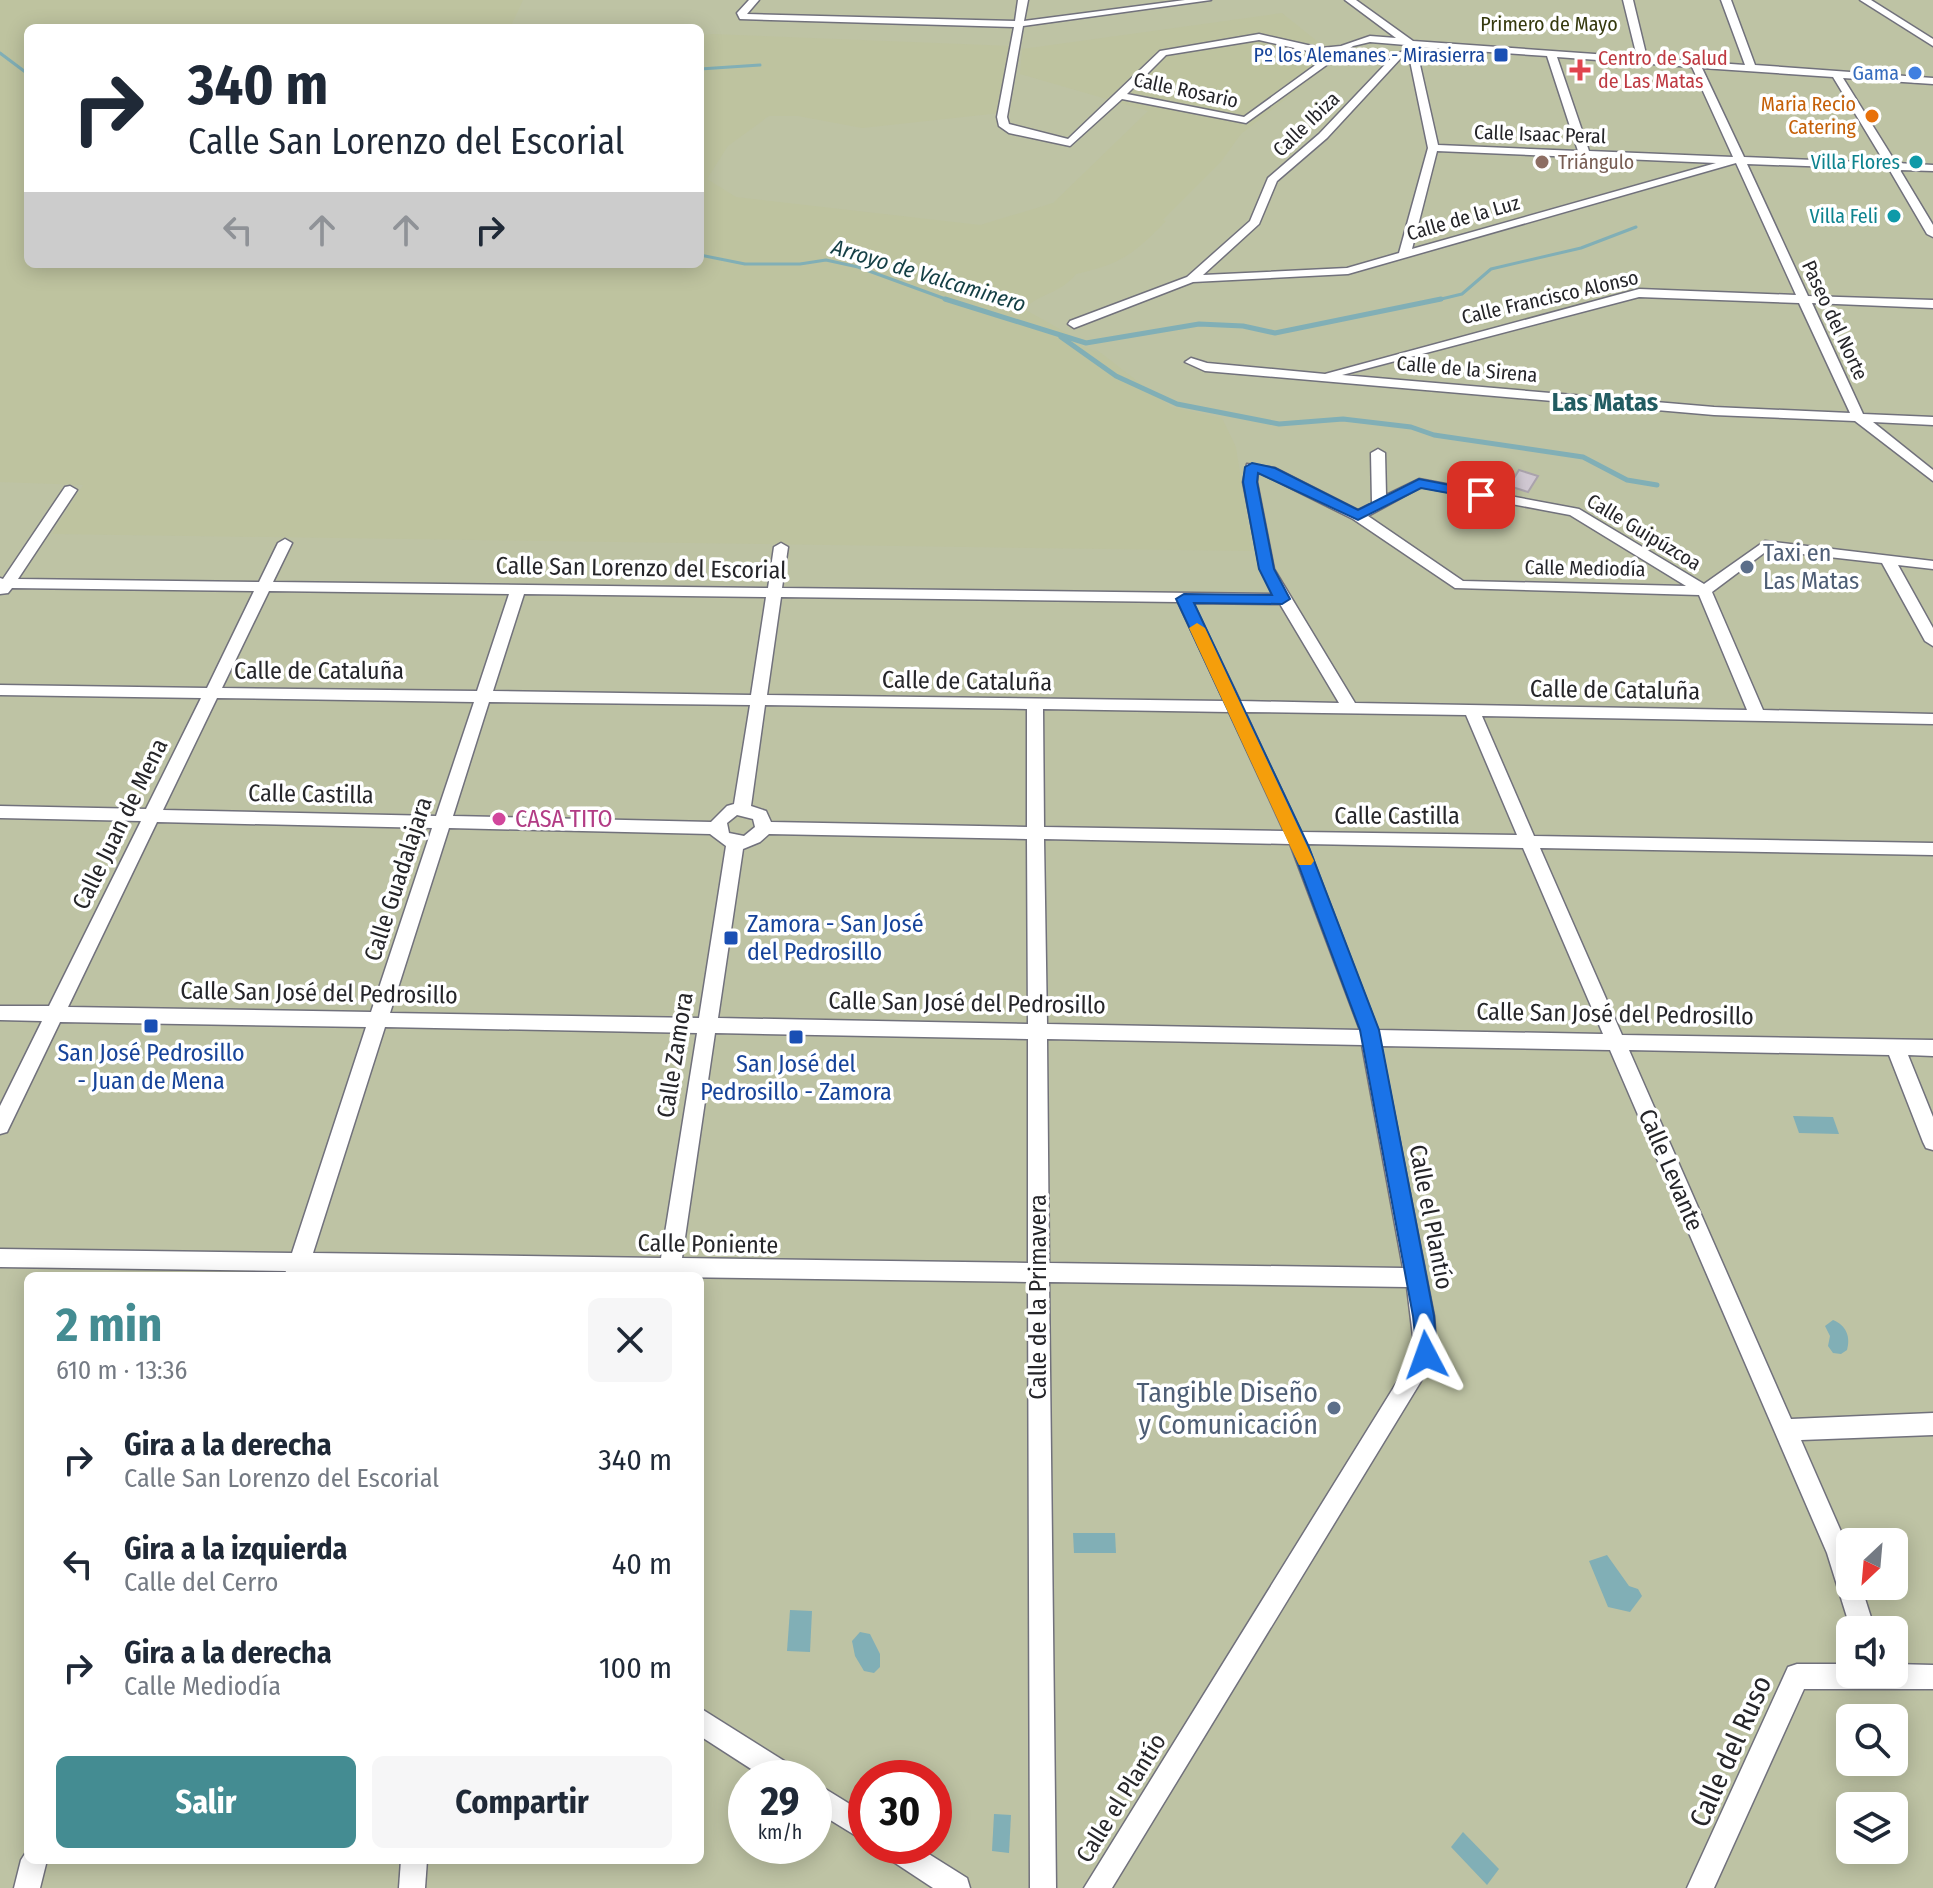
<!DOCTYPE html>
<html lang="es">
<meta charset="utf-8">
<style>
:root{--surface:#fff;--page:#f6f6f7;--text:#1f2937;--muted:#747a83;--accent:#448c92}
body{margin:0;font-family:"Fira Sans Condensed",sans-serif;background:var(--page);color:var(--text);height:100vh;display:flex;flex-direction:column;font-size:30px;white-space:nowrap}
*{box-sizing:border-box;margin:0}
p{font-size:26px;color:var(--muted)}
.icon{flex:none;width:44px;height:44px;fill:none;stroke:currentColor;stroke-width:2;stroke-linecap:round;stroke-linejoin:round}
.map{position:relative;flex:1;overflow:hidden}
.details{position:absolute;left:24px;top:1272px;width:680px;height:592px;display:flex;flex-direction:column;background:var(--surface);border-radius:12px;box-shadow:0 4px 20px #0003}
.details>*{flex:none}
.hud{position:absolute;left:24px;top:24px;width:680px;height:244px;border-radius:12px;box-shadow:0 4px 20px #0003;background:#fff;color:var(--text);overflow:hidden}
.needle{width:52px;rotate:206deg}
.controls{position:absolute;left:1836px;top:1528px;display:grid;gap:16px}
.controls a{display:grid;place-items:center;width:72px;height:72px;border-radius:12px;background:var(--surface);box-shadow:0 4px 20px #0003;font-size:40px}
.speed{position:absolute;left:728px;top:1760px;display:flex;gap:16px;font-size:40px;font-weight:700;text-align:center}
.speed>*{display:grid;place-content:center;width:104px;height:104px;border-radius:50%;background:var(--surface);box-shadow:0 4px 20px #0003;line-height:1}
.speed small{font-size:20px;font-weight:400}
.speed .limit{border:12px solid #d22;background:#fff;color:#111}
.pin{position:absolute;display:grid;place-items:center;width:68px;height:68px;color:#fff;margin:-34px;border-radius:16px;box-shadow:0 4px 12px #0006}
.me{position:absolute;width:88px;margin:-44px;rotate:356deg;stroke-linejoin:round;filter:drop-shadow(0 0 6px #0008)}
.turn{display:flex;align-items:center;gap:28px;height:168px;padding:0 32px;font-size:36px}
.turn .icon{width:104px;height:104px;stroke-width:2.5}
.turn b{display:block;font-size:56px;line-height:68px}
.lanes{display:flex;align-items:center;height:76px;padding:0 32px;background:#0003;justify-content:center;gap:40px;direction:ltr}
.lanes .off{opacity:.35}
.round{display:grid;place-items:center;flex:none;width:84px;height:84px;border-radius:12px;background:var(--page)}
.head{display:flex;align-items:center;justify-content:space-between;height:136px;padding:0 32px}
h1{font-size:48px;font-weight:700;line-height:60px;color:var(--accent)}
.primary-button{display:flex;gap:16px;margin-top:auto;padding:16px 32px}
.primary-button a{flex:1;height:92px;border-radius:12px;background:var(--accent);color:#fff;font-size:32px;font-weight:700;line-height:92px;text-align:center}
.primary-button a+a{background:var(--page);color:var(--text)}
ul{padding:0;list-style:none}
li{display:flex;align-items:center;gap:24px;height:104px;padding:0 32px}
li div{flex:1}
li b{display:block;font-size:30px}
li em{font-style:normal}
.map>svg:first-child{display:block}
.green{fill:#bec3a4;fill-rule:evenodd}
.forest{fill:#bec39f}
.water{fill:#81afb6}
.lines{fill:none;stroke-linecap:round;stroke-linejoin:round}
.stream-far1{stroke:#81afb6;stroke-width:3}
.stream{stroke:#81afb6;stroke-width:5}
.building{fill:#d0c8d2;stroke:#aaa3ac;stroke-width:2}
.minor-casing{stroke:#71717c;stroke-width:3}
.minor{fill:#fff;fill-rule:evenodd}
.route{fill:#1a73e8;stroke:#114b97;stroke-width:2}
.slow{fill:#f59e0b}
.transit-dot{fill:#1a4fb4;stroke:#fff;stroke-width:3}
.health-dot{fill:#e0444e;stroke:#fff;stroke-width:3}
.shop-dot{fill:#3f7fe0;stroke:#fff;stroke-width:3}
.food-dot{fill:#e8710a;stroke:#fff;stroke-width:3}
.education-dot{fill:#8d6e63;stroke:#fff;stroke-width:3}
.culture-dot{fill:#0f9aa8;stroke:#fff;stroke-width:3}
.service-dot{fill:#5c6f8a;stroke:#fff;stroke-width:3}
.hotel-dot{fill:#d1479c;stroke:#fff;stroke-width:3}
.labels{text-anchor:middle;stroke-width:7;stroke-linejoin:round;paint-order:stroke}
.far-park-label{font-size:20px;fill:#35390d;stroke:#fff}
.far-transit-label{font-size:20px;fill:#164399;stroke:#fff;text-anchor:end}
.far-health-label{font-size:20px;fill:#be3a42;stroke:#fff;text-anchor:start}
.far-shop-label{font-size:20px;fill:#366cbe;stroke:#fff;text-anchor:end}
.far-street-label{font-size:20px;fill:#252529;stroke:#fff}
.far-food-label{font-size:20px;fill:#c56008;stroke:#fff;text-anchor:end}
.far-education-label{font-size:20px;fill:#785e54;stroke:#fff;text-anchor:start}
.far-culture-label{font-size:20px;fill:#0d838f;stroke:#fff;text-anchor:end}
.far-water-label{font-size:22px;font-style:italic;fill:#143f45;stroke:#fff}
.service-label{font-size:24px;fill:#4e5e75;stroke:#fff;text-anchor:start}
.street-label{font-size:24px;fill:#252529;stroke:#fff}
.hotel-label{font-size:24px;fill:#b23c85;stroke:#fff;text-anchor:start}
.transit-label{font-size:24px;fill:#164399;stroke:#fff}
.far-district-label{font-size:26px;font-weight:bold;fill:#225c61;stroke:#fff}
.near-service-label{font-size:28px;fill:#4e5e75;stroke:#fff;text-anchor:end}
.near-street-label{font-size:28px;fill:#252529;stroke:#fff}
</style>
<div class="map">
<svg width="1933" height="1888" viewBox="0 0 1933 1888">
<rect width="100%" height="100%" fill="#f0f1fd"/>
<path class="green" d="M 0,0 L 1933,0 L 1933,1888 L 0,1888 ZM 28,28 L 700,28 L 700,264 L 28,264 ZM 28,1276 L 700,1276 L 700,1860 L 28,1860 ZM 1850,1542 L 1894,1542 L 1894,1586 L 1850,1586 ZM 1850,1630 L 1894,1630 L 1894,1674 L 1850,1674 ZM 1850,1718 L 1894,1718 L 1894,1762 L 1850,1762 ZM 746,1778 L 814,1778 L 814,1846 L 746,1846 ZM 866,1778 L 934,1778 L 934,1846 L 866,1846 ZM 1850,1806 L 1894,1806 L 1894,1850 L 1850,1850 Z"/>
<path class="forest" d="M 0,0 L 523,0 L 510,28 L 28,28 L 28,264 L 700,264 L 700,35 L 712,34 L 1012,46 L 1000,113 L 862,128 L 798,116 L 769,116 L 728,146 L 707,179 L 736,197 L 980,225 L 1053,203 L 1148,111 L 1020,74 L 1022,49 L 1282,13 L 1338,58 L 1241,134 L 1220,163 L 1163,220 L 1166,221 C 1134,254 1121,264 1076,274 C 1059,295 1043,291 1024,309 L 1083,342 L 1077,344 L 1101,353 L 1171,407 L 1222,418 L 1236,447 L 1252,551 L 52,534 L 83,485 L 0,482 Z"/>
<g class="water">
<path d="M 1793,1116 L 1833,1117 L 1839,1134 L 1799,1133 Z"/>
<path d="M 1833,1320 C 1846,1325 1851,1337 1847,1350 L 1841,1354 L 1833,1353 L 1828,1346 L 1830,1336 L 1825,1326 Z"/>
<path d="M 1073,1533 L 1115,1533 L 1116,1553 L 1074,1553 Z"/>
<path d="M 1607,1555 L 1629,1586 L 1638,1589 L 1642,1596 L 1630,1612 L 1608,1607 L 1589,1561 Z"/>
<path d="M 790,1610 L 812,1611 L 810,1652 L 787,1651 Z"/>
<path d="M 860,1632 L 870,1634 L 880,1654 L 880,1667 L 874,1673 L 864,1671 L 855,1656 L 852,1641 Z"/>
<path d="M 994,1814 L 1011,1815 L 1009,1853 L 992,1851 Z"/>
<path d="M 1463,1832 L 1499,1869 L 1487,1885 L 1451,1847 Z"/>
</g>
<g class="lines">
<g class="stream-far1">
<path d="M 0,53 L 28,74"/>
<path d="M 700,69 L 760,65"/>
<path d="M 700,255 L 745,264 L 800,264 L 826,260 L 858,267 L 951,301"/>
<path d="M 1433,301 L 1462,294 L 1491,269 L 1581,248 L 1636,227"/>
</g>
<g class="stream">
<path d="M 945,299 L 1086,343 L 1199,324 L 1243,326 L 1275,333 L 1441,299"/>
<path d="M 1061,337 L 1116,376 L 1177,404 L 1279,424 L 1343,419 L 1411,427 L 1434,435 L 1583,457 L 1627,480 L 1657,485"/>
</g>
</g>
<path class="building" d="M 1519,470 L 1538,476 L 1528,492 L 1509,486 Z"/>
<g class="lines">
<defs>
<g id="minor">
<path d="M 749,0 L 759,0 L 747,14 L 1015,21 L 1018,0 L 1028,0 L 1024,21 L 1185,0 L 1211,0 L 1023,26 L 1007,117 L 1009,124 L 1068,139 L 1160,51 L 1259,34 L 1321,48 L 1341,46 L 1370,36 L 1396,38 L 1345,0 L 1356,0 L 1413,41 L 1637,57 L 1623,0 L 1633,0 L 1647,58 L 1745,65 L 1721,0 L 1731,0 L 1755,65 L 1933,78 L 1933,84 L 1843,78 L 1896,163 L 1933,165 L 1933,171 L 1900,170 L 1933,225 L 1933,237 L 1927,234 L 1889,169 L 1747,164 L 1808,296 L 1933,300 L 1933,308 L 1812,303 L 1863,414 L 1933,417 L 1933,425 L 1873,422 L 1933,470 L 1933,481 L 1855,421 L 1714,415 L 1205,371 L 1185,362 L 1191,358 L 1207,363 L 1325,374 L 1639,289 L 1796,295 L 1736,163 L 1348,274 L 1193,282 L 1074,328 L 1068,324 L 1070,321 L 1187,277 L 1250,221 L 1268,178 L 1319,134 L 1395,54 L 1407,50 L 1406,45 L 1370,42 L 1353,46 L 1246,123 L 1122,99 L 1070,146 L 1009,133 L 999,126 L 997,117 L 1014,27 L 740,19 L 737,13 ZM 1259,40 L 1321,54 L 1332,53 L 1244,117 L 1127,94 L 1166,55 ZM 1416,47 L 1547,56 L 1578,151 L 1438,145 ZM 1409,56 L 1428,148 L 1399,253 L 1347,268 L 1203,275 L 1259,224 L 1277,181 L 1327,138 L 1401,58 ZM 1557,57 L 1692,67 L 1733,157 L 1589,151 ZM 1702,68 L 1833,77 L 1885,163 L 1744,157 ZM 1437,151 L 1716,163 L 1412,249 ZM 1639,297 L 1799,303 L 1850,413 L 1714,407 L 1342,375 Z"/>
<path d="M 1860,0 L 1871,0 L 1933,39 L 1933,46 Z"/>
<path d="M 1378,449 L 1385,453 L 1386,495 L 1419,479 L 1579,509 L 1704,584 L 1765,541 L 1933,561 L 1933,569 L 1898,565 L 1933,628 L 1933,646 L 1925,641 L 1882,563 L 1768,550 L 1712,592 L 1763,710 L 1933,714 L 1933,724 L 1482,716 L 1534,836 L 1933,843 L 1933,855 L 1540,848 L 1622,1035 L 1933,1040 L 1933,1056 L 1908,1055 L 1933,1117 L 1933,1150 L 1926,1148 L 1923,1142 L 1889,1055 L 1629,1050 L 1791,1419 L 1933,1413 L 1933,1435 L 1801,1440 L 1850,1552 L 1850,1586 L 1861,1586 L 1875,1630 L 1851,1630 L 1827,1553 L 1610,1050 L 1381,1046 L 1434,1316 L 1437,1355 L 1112,1888 L 1084,1888 L 1415,1353 L 1407,1287 L 1049,1282 L 1056,1888 L 1030,1888 L 1028,1282 L 307,1272 L 306,1276 L 284,1276 L 286,1271 L 0,1267 L 0,1249 L 292,1253 L 366,1027 L 60,1022 L 7,1132 L 0,1134 L 0,1106 L 42,1021 L 0,1020 L 0,1006 L 49,1006 L 141,821 L 0,818 L 0,806 L 146,809 L 201,698 L 0,695 L 0,685 L 207,688 L 254,591 L 12,588 L 8,593 L 0,594 L 0,578 L 3,579 L 65,487 L 70,486 L 77,490 L 18,579 L 259,582 L 278,543 L 285,539 L 292,543 L 273,582 L 768,588 L 774,547 L 781,543 L 788,547 L 782,588 L 1275,594 L 1260,569 L 1243,482 L 1247,464 L 1275,468 L 1358,510 L 1372,503 L 1371,453 ZM 1258,472 L 1353,519 L 1455,588 L 1699,595 L 1747,710 L 1355,703 L 1274,569 L 1257,482 ZM 1421,487 L 1570,515 L 1686,586 L 1463,581 L 1368,516 ZM 269,591 L 509,594 L 477,691 L 222,688 ZM 524,594 L 766,597 L 751,695 L 493,691 ZM 781,597 L 1178,602 L 1224,701 L 767,695 ZM 1193,603 L 1280,604 L 1339,703 L 1240,701 ZM 217,698 L 474,702 L 436,816 L 163,810 ZM 489,702 L 750,705 L 734,804 L 727,806 L 711,822 L 453,816 ZM 765,705 L 1027,709 L 1027,827 L 771,822 L 766,811 L 751,806 ZM 1043,709 L 1229,712 L 1284,831 L 1044,827 ZM 1245,712 L 1466,715 L 1517,835 L 1301,832 ZM 737,815 L 753,819 L 755,827 L 744,836 L 729,833 L 727,823 ZM 157,822 L 432,828 L 371,1012 L 68,1007 ZM 449,828 L 710,834 L 726,846 L 699,1018 L 390,1013 ZM 769,834 L 1027,839 L 1028,1024 L 718,1018 L 743,849 L 760,842 ZM 1044,839 L 1290,844 L 1360,1030 L 1047,1024 ZM 1307,844 L 1523,848 L 1603,1034 L 1378,1030 ZM 385,1027 L 697,1033 L 661,1258 L 313,1253 ZM 715,1033 L 1028,1039 L 1028,1263 L 682,1258 ZM 1047,1039 L 1362,1045 L 1403,1268 L 1049,1263 Z"/>
<path d="M 1797,1664 L 1850,1664 L 1850,1674 L 1894,1674 L 1894,1664 L 1933,1665 L 1933,1689 L 1804,1689 L 1714,1888 L 1687,1888 L 1788,1667 Z"/>
<path d="M 700,1708 L 797,1769 L 801,1778 L 765,1778 L 700,1736 Z"/>
<path d="M 814,1782 L 866,1814 L 866,1842 L 814,1810 Z"/>
<path d="M 879,1846 L 916,1846 L 967,1878 L 970,1888 L 933,1888 L 883,1855 Z"/>
<path d="M 28,1849 L 28,1860 L 47,1860 L 40,1888 L 14,1888 L 21,1860 Z"/>
<path d="M 401,1860 L 427,1860 L 425,1888 L 399,1888 Z"/>
</g>
</defs>
<use href="#minor" class="minor-casing"/>
<use href="#minor" class="minor"/>
</g>
<path class="route" d="M 1252,463 L 1275,468 L 1358,510 L 1419,479 L 1481,491 L 1488,495 L 1481,499 L 1421,488 L 1358,520 L 1258,473 L 1257,482 L 1274,569 L 1290,599 L 1282,604 L 1194,603 L 1308,845 L 1379,1030 L 1434,1316 L 1437,1355 L 1434,1362 L 1426,1365 L 1418,1362 L 1413,1316 L 1360,1030 L 1291,845 L 1176,599 L 1184,594 L 1272,595 L 1259,569 L 1243,482 L 1245,467 Z"/>
<path class="slow" d="M 1197,623 L 1205,628 L 1314,861 L 1311,865 L 1299,865 L 1297,861 L 1189,628 Z"/>
<g class="transit-dot">
<rect x="1493" y="47" width="16" height="16" rx="4"/>
<rect x="723" y="930" width="16" height="16" rx="4"/>
<rect x="143" y="1018" width="16" height="16" rx="4"/>
<rect x="788" y="1029" width="16" height="16" rx="4"/>
</g>
<path class="health-dot" d="M1576 58h8v8h8v8h-8v8h-8v-8h-8v-8h8z"/>
<circle class="shop-dot" cx="1915" cy="73" r="8"/>
<circle class="food-dot" cx="1872" cy="116" r="8"/>
<circle class="education-dot" cx="1542" cy="162" r="8"/>
<g class="culture-dot">
<circle cx="1916" cy="162" r="8"/>
<circle cx="1894" cy="216" r="8"/>
</g>
<g class="service-dot">
<circle cx="1747" cy="567" r="8"/>
<circle cx="1334" cy="1408" r="8"/>
</g>
<circle class="hotel-dot" cx="499" cy="819" r="8"/>
<g class="labels">
<g class="far-park-label">
<text x="1549" y="31">Primero de Mayo</text>
</g>
<g class="far-transit-label">
<text x="1485" y="62">Pº los Alemanes - Mirasierra</text>
</g>
<g class="far-health-label">
<text x="1598" y="65">Centro de Salud<tspan x="1598" dy="23">de Las Matas</tspan></text>
</g>
<g class="far-shop-label">
<text x="1899" y="80">Gama</text>
</g>
<g class="far-street-label">
<text transform="translate(1186 90) rotate(12)" y="7">Calle Rosario</text>
<text transform="translate(1306 124) rotate(-44)" y="7">Calle Ibiza</text>
<text transform="translate(1540 134) rotate(2)" y="7">Calle Isaac Peral</text>
<text transform="translate(1463 218) rotate(-16)" y="7">Calle de la Luz</text>
<text transform="translate(1550 297) rotate(-13)" y="7">Calle Francisco Alonso</text>
<text transform="translate(1835 320) rotate(65)" y="7">Paseo del Norte</text>
<text transform="translate(1467 369) rotate(5)" y="7">Calle de la Sirena</text>
<text transform="translate(1644 532) rotate(31)" y="7">Calle Guipúzcoa</text>
<text transform="translate(1585 568) rotate(1)" y="7">Calle Mediodía</text>
</g>
<g class="far-food-label">
<text x="1856" y="111">Maria Recio<tspan x="1856" dy="23">Catering</tspan></text>
</g>
<g class="far-education-label">
<text x="1558" y="169">Triángulo</text>
</g>
<g class="far-culture-label">
<text x="1900" y="169">Villa Flores</text>
<text x="1878" y="223">Villa Feli</text>
</g>
<g class="far-water-label">
<text transform="translate(929 275) rotate(17)" y="8">Arroyo de Valcaminero</text>
</g>
<g class="service-label">
<text x="1763" y="561">Taxi en<tspan x="1763" dy="28">Las Matas</tspan></text>
</g>
<g class="street-label">
<text transform="translate(641 568) rotate(1)" y="8">Calle San Lorenzo del Escorial</text>
<text x="319" y="679">Calle de Cataluña</text>
<text transform="translate(967 681) rotate(1)" y="8">Calle de Cataluña</text>
<text transform="translate(1615 690) rotate(1)" y="8">Calle de Cataluña</text>
<text transform="translate(311 794) rotate(1)" y="8">Calle Castilla</text>
<text x="1397" y="824">Calle Castilla</text>
<text transform="translate(120 824) rotate(-64)" y="8">Calle Juan de Mena</text>
<text transform="translate(398 879) rotate(-72)" y="8">Calle Guadalajara</text>
<text transform="translate(319 993) rotate(1)" y="8">Calle San José del Pedrosillo</text>
<text transform="translate(967 1003) rotate(1)" y="8">Calle San José del Pedrosillo</text>
<text transform="translate(1615 1014) rotate(1)" y="8">Calle San José del Pedrosillo</text>
<text transform="translate(675 1055) rotate(-81)" y="8">Calle Zamora</text>
<text transform="translate(1671 1170) rotate(67)" y="8">Calle Levante</text>
<text transform="translate(1431 1217) rotate(79)" y="8">Calle el Plantío</text>
<text transform="translate(708 1244) rotate(1)" y="8">Calle Poniente</text>
<text transform="translate(1038 1297) rotate(-90)" y="8">Calle de la Primavera</text>
<text transform="translate(1121 1798) rotate(-58)" y="8">Calle el Plantío</text>
</g>
<g class="hotel-label">
<text x="515" y="827">CASA TITO</text>
</g>
<g class="transit-label">
<text x="747" y="932" text-anchor="start">Zamora - San José<tspan x="747" dy="28">del Pedrosillo</tspan></text>
<text x="151" y="1061">San José Pedrosillo<tspan x="151" dy="28">- Juan de Mena</tspan></text>
<text x="796" y="1072">San José del<tspan x="796" dy="28">Pedrosillo - Zamora</tspan></text>
</g>
<g class="far-district-label">
<text x="1605" y="411">Las Matas</text>
</g>
<g class="near-service-label">
<text x="1318" y="1402">Tangible Diseño<tspan x="1318" dy="32">y Comunicación</tspan></text>
</g>
<g class="near-street-label">
<text transform="translate(1730 1751) rotate(-66)" y="10">Calle del Ruso</text>
</g>
</g>
</svg>
<div class="controls">
<a><svg class="needle" viewBox="-14 -14 28 28"><path d="M0-13l5 13h-10z" fill="#e53935"/><path d="M0 13l5-13h-10z" fill="#747a83"/></svg></a>
<a><svg class="icon" aria-label="sound" viewBox="0 0 24 24"><path d="M4 9h4l5-4v14l-5-4H4zM17 9q2 3 0 6"/></svg></a>
<a><svg class="icon" aria-label="search" viewBox="0 0 24 24"><circle cx="10" cy="10" r="6"/><path d="M15 15l6 6"/></svg></a>
<a><svg class="icon" aria-label="layers" viewBox="0 0 24 24"><path d="M12 4l9 5-9 5-9-5zM3 14l9 5 9-5"/></svg></a>
</div>
<div class="speed"><div>29<small>km/h</small></div><div class="limit">30</div></div>
<div class="pin" style="left:1481px;top:495px;background:#d93025"><svg class="icon" aria-label="arrive" viewBox="0 0 24 24"><path d="M6 21V4h12l-3 4 3 4H6"/></svg></div>
<svg class="me" style="left:1426px;top:1355px" viewBox="-20 -20 40 40"><path d="M0-17L14 15 0 8-14 15z" fill="#1a73e8" stroke="#fff" stroke-width="4"/></svg>
<div class="hud">
<div class="turn"><svg class="icon" aria-label="right" viewBox="0 0 24 24"><path d="M7 20v-9h11M14 6l5 5-5 5"/></svg><div><b>340 m</b>Calle San Lorenzo del Escorial</div></div>
<div class="lanes"><svg class="icon off" aria-label="left" viewBox="0 0 24 24"><path d="M17 20v-9H6M10 6l-5 5 5 5"/></svg><svg class="icon off" aria-label="ahead" viewBox="0 0 24 24"><path d="M12 20V5M6 11l6-6 6 6"/></svg><svg class="icon off" aria-label="ahead" viewBox="0 0 24 24"><path d="M12 20V5M6 11l6-6 6 6"/></svg><svg class="icon" aria-label="right" viewBox="0 0 24 24"><path d="M7 20v-9h11M14 6l5 5-5 5"/></svg></div>
</div>
<section class="details">
<div class="head"><div><h1>2 min</h1><p>610 m · 13:36</p></div><a class="round"><svg class="icon" aria-label="close" viewBox="0 0 24 24"><path d="M6 6l12 12M18 6L6 18"/></svg></a></div>
<ul>
<li><svg class="icon" aria-label="right" viewBox="0 0 24 24"><path d="M7 20v-9h11M14 6l5 5-5 5"/></svg><div><b>Gira a la derecha</b><p>Calle San Lorenzo del Escorial</p></div><em>340 m</em></li>
<li><svg class="icon" aria-label="left" viewBox="0 0 24 24"><path d="M17 20v-9H6M10 6l-5 5 5 5"/></svg><div><b>Gira a la izquierda</b><p>Calle del Cerro</p></div><em>40 m</em></li>
<li><svg class="icon" aria-label="right" viewBox="0 0 24 24"><path d="M7 20v-9h11M14 6l5 5-5 5"/></svg><div><b>Gira a la derecha</b><p>Calle Mediodía</p></div><em>100 m</em></li>
</ul>
<div class="primary-button"><a>Salir</a><a>Compartir</a></div>
</section>
</div>
